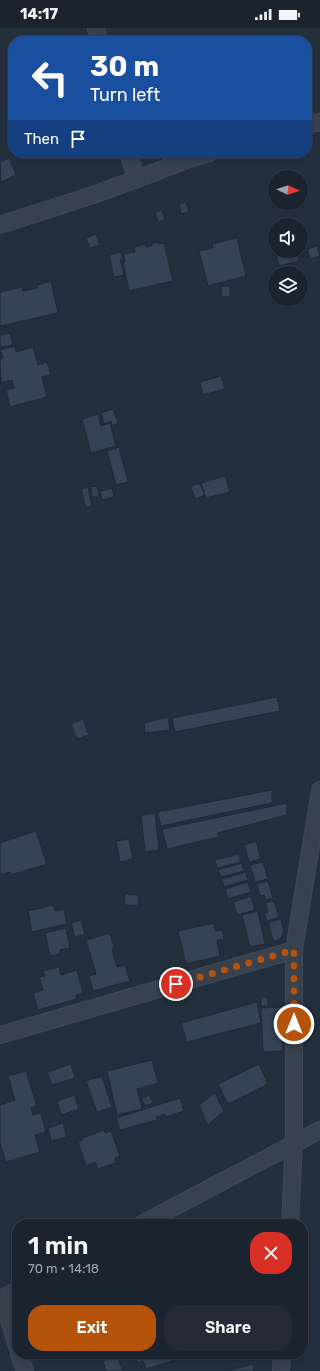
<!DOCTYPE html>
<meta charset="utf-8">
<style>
:root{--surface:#1b232e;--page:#242b36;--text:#f1f3f6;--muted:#a0a4aa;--line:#39404a;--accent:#b45309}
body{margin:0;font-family:Rubik,sans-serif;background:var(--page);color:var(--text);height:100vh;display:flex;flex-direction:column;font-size:15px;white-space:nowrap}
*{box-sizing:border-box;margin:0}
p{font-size:13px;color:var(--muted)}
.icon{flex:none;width:22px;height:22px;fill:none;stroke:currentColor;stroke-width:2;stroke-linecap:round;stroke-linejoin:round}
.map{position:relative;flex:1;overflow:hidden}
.sheet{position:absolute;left:12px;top:1191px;width:296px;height:140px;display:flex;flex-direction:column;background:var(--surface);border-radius:16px;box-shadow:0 2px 6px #0003,0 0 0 1px var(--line)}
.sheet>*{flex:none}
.hud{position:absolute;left:8px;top:8px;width:304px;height:122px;border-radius:16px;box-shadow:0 2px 6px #0003,0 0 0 1px var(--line);background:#1a4fa0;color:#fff;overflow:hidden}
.needle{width:26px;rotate:94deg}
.controls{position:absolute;left:268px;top:142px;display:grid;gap:8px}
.controls a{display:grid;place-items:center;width:40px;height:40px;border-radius:50%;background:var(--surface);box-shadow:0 2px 6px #0003,0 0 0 1px var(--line);font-size:20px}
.pin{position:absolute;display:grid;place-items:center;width:34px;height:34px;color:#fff;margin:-17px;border:2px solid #fff;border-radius:50%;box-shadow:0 1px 4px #0007}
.me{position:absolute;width:44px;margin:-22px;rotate:0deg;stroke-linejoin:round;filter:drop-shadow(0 0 3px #0008)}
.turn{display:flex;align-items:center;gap:14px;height:84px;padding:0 16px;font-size:18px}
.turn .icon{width:52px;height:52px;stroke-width:2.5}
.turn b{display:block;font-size:28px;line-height:34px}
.then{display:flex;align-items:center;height:38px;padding:0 16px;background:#0003;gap:8px;font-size:15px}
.round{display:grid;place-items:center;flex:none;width:42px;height:42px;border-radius:16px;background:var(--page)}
.overview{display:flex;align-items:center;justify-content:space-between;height:68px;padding:0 16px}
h1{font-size:24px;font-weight:600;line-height:30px}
.action{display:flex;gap:8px;margin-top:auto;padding:8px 16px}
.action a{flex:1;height:46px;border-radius:16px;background:var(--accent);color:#fff;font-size:16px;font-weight:600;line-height:46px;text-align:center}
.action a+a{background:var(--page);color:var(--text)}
.status{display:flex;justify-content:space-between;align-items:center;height:28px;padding:0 20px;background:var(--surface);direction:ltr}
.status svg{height:11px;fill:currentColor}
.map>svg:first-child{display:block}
.building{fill:#364354;stroke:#1f2835}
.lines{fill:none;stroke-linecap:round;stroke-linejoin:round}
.minor-casing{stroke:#414a57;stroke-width:18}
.minor{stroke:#38414e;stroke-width:16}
.route{stroke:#b45309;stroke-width:7;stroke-dasharray:0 12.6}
</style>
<div class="status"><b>14:17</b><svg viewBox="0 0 49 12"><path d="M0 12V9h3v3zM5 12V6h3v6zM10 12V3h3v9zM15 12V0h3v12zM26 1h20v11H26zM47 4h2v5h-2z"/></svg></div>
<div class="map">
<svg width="320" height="1343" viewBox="0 0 320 1343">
<rect width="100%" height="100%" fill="#242f3e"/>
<g class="building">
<path d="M 9,130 L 16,147 L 1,154 L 0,134 Z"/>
<path d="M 186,174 L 189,184 L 181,186 L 179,176 Z"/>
<path d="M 162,182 L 165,192 L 158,194 L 155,184 Z"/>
<path d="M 96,206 L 100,217 L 90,220 L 86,210 Z"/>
<path d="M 237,210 L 246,248 L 208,258 L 199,223 L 213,220 L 212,216 Z"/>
<path d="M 159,214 L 159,216 L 164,215 L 173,253 L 129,263 L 123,234 L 125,234 L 123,226 L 135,224 L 134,219 L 146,216 L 146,219 L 153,217 L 152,215 Z"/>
<path d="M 317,218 L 320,228 L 311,231 L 307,221 Z"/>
<path d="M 297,223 L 299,233 L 279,238 L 276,228 Z"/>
<path d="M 121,224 L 123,232 L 120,232 L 124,247 L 114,249 L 109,227 Z"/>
<path d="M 51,253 L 58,285 L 0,298 L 0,264 L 22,259 L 23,263 L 38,260 L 37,257 Z"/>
<rect x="221" y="258" width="9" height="11"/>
<path d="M 10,305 L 13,317 L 0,319 L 0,307 Z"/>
<path d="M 15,318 L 16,324 L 33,319 L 38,337 L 47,334 L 51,347 L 42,349 L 47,369 L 10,379 L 6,362 L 14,360 L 12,352 L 1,355 L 0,331 L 3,330 L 0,322 Z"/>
<path d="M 221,348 L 225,361 L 203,367 L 200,354 Z"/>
<path d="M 113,381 L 118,395 L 112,398 L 111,393 L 104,396 L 101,385 Z"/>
<path d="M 98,386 L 101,398 L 110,395 L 116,418 L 91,425 L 82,391 Z"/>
<path d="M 119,419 L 128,454 L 116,457 L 107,423 Z"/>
<path d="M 225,448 L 230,464 L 206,470 L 201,455 Z"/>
<path d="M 199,455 L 205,467 L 196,471 L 190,459 Z"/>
<path d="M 97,458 L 99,469 L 92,469 L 91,459 Z"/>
<path d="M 88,459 L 92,478 L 86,480 L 81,461 Z"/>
<path d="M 112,460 L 114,469 L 102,472 L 100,463 Z"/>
<path d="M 277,669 L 280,683 L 175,704 L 172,690 Z"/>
<path d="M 168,689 L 170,702 L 145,705 L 144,695 Z"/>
<path d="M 83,691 L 89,707 L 77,711 L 71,696 Z"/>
<path d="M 272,762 L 272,775 L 161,798 L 157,784 Z"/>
<path d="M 287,775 L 287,787 L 218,805 L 219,809 L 167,821 L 162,801 Z"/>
<path d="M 155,785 L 159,822 L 145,824 L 141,787 Z"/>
<path d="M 36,803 L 47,836 L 11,847 L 10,844 L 0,847 L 0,815 Z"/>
<path d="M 129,811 L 133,831 L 120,834 L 116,813 Z"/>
<path d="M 256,813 L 261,831 L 249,834 L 244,817 Z"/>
<path d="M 239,826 L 241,834 L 217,840 L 215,832 Z"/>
<path d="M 263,834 L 268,851 L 255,854 L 250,837 Z"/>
<path d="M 242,835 L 244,843 L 221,849 L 218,842 Z"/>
<path d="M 246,844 L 248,852 L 224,859 L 222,851 Z"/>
<path d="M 268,853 L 273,870 L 266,872 L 264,867 L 260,868 L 257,856 Z"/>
<path d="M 248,854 L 251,864 L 228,871 L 225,861 Z"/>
<path d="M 125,866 L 139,867 L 138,878 L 124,877 Z"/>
<path d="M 251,868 L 255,882 L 237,887 L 233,874 Z"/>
<path d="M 274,873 L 279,889 L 267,893 L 264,885 L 268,884 L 265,875 Z"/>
<path d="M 53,877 L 55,883 L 64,881 L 67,896 L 32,904 L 28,883 Z"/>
<path d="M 258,883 L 265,916 L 250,919 L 242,887 Z"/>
<path d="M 281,891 L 284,903 L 281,910 L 274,914 L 268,895 Z"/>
<path d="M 81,892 L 85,906 L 75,909 L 71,895 Z"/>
<path d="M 214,895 L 215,903 L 222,902 L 224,911 L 217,912 L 220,928 L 186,936 L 178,903 Z"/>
<path d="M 66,900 L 70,920 L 60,922 L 60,926 L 50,928 L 45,905 Z"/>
<path d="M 110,905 L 114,920 L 112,921 L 117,939 L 125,937 L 130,953 L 93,963 L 89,948 L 96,946 L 86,912 Z"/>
<path d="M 59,939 L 61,947 L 77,942 L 83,965 L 76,967 L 77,971 L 38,982 L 33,965 L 43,962 L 39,949 L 45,948 L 43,943 Z"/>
<rect x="261" y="969" width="7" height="9"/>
<path d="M 257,974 L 261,995 L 187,1014 L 181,995 Z"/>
<path d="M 281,979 L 283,1023 L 263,1024 L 261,980 Z"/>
<path d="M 152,1032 L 158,1055 L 137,1061 L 142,1081 L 117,1087 L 107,1043 Z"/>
<path d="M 71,1036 L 75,1050 L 52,1057 L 47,1044 Z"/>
<path d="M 259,1036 L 268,1056 L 228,1076 L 218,1056 Z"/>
<path d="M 26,1043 L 37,1078 L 31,1080 L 33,1087 L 41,1085 L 46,1104 L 35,1107 L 40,1124 L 6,1134 L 0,1115 L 0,1077 L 15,1072 L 8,1048 Z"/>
<path d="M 102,1048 L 112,1079 L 97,1084 L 86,1053 Z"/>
<path d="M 215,1065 L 224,1083 L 208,1097 L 199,1077 Z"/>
<path d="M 74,1067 L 79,1081 L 61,1087 L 57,1073 Z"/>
<path d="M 149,1067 L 153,1075 L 145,1078 L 142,1071 Z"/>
<path d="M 180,1070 L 184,1083 L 166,1089 L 165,1086 L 156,1089 L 157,1092 L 120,1102 L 116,1090 Z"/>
<path d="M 63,1095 L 67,1109 L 51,1113 L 48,1100 Z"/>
<path d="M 104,1102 L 105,1105 L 111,1103 L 120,1128 L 115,1130 L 116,1135 L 98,1141 L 95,1134 L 86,1138 L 78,1114 L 83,1112 L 82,1110 Z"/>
<path d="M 135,1326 L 170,1326 L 172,1333 L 146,1341 L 143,1333 L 137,1335 Z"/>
<path d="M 117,1328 L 123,1343 L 106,1343 L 103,1333 Z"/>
<path d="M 253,1336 L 254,1343 L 226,1343 Z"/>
</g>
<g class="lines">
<defs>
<g id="minor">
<path d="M 96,0 L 99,13"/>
<path d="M 307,97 L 320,94"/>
<path d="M 128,125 L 137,151 L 194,129 L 210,125"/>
<path d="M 0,197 L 93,167 L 137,151"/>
<path d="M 0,1007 L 294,922"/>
<path d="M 142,1196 L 320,1102"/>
<path d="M 290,1196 L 294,1115 L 294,922 L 320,762"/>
<path d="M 2,1270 L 17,1318"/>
<path d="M 0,1272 L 17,1262"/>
<path d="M 19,1326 L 25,1343"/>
<path d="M 281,1343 L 282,1326"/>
</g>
</defs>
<use href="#minor" class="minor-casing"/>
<use href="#minor" class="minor"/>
</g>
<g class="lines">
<path class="route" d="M 176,956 L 294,922 L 294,996"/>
</g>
</svg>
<div class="controls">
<a><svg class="needle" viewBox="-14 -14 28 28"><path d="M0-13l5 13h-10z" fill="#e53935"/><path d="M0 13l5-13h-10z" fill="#a0a4aa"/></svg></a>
<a><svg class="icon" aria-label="sound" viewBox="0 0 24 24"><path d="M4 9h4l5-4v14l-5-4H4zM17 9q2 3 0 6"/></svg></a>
<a><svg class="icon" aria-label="layers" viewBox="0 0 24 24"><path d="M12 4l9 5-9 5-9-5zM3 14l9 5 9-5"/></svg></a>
</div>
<div class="pin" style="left:176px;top:956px;background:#d93025"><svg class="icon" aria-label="arrive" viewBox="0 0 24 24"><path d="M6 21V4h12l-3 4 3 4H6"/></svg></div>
<svg class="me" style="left:294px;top:996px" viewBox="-20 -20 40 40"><circle r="17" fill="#b45309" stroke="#fff" stroke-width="3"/><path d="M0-11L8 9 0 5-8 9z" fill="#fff"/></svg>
<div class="hud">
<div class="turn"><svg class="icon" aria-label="left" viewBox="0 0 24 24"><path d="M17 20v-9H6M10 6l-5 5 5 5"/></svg><div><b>30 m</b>Turn left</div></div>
<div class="then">Then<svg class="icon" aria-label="arrive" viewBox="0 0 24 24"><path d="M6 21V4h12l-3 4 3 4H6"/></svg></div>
</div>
<section class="sheet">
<div class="overview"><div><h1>1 min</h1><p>70 m · 14:18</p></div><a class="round" style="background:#d93025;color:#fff"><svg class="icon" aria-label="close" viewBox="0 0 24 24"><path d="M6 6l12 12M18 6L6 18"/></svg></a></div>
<div class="action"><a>Exit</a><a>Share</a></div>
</section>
</div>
